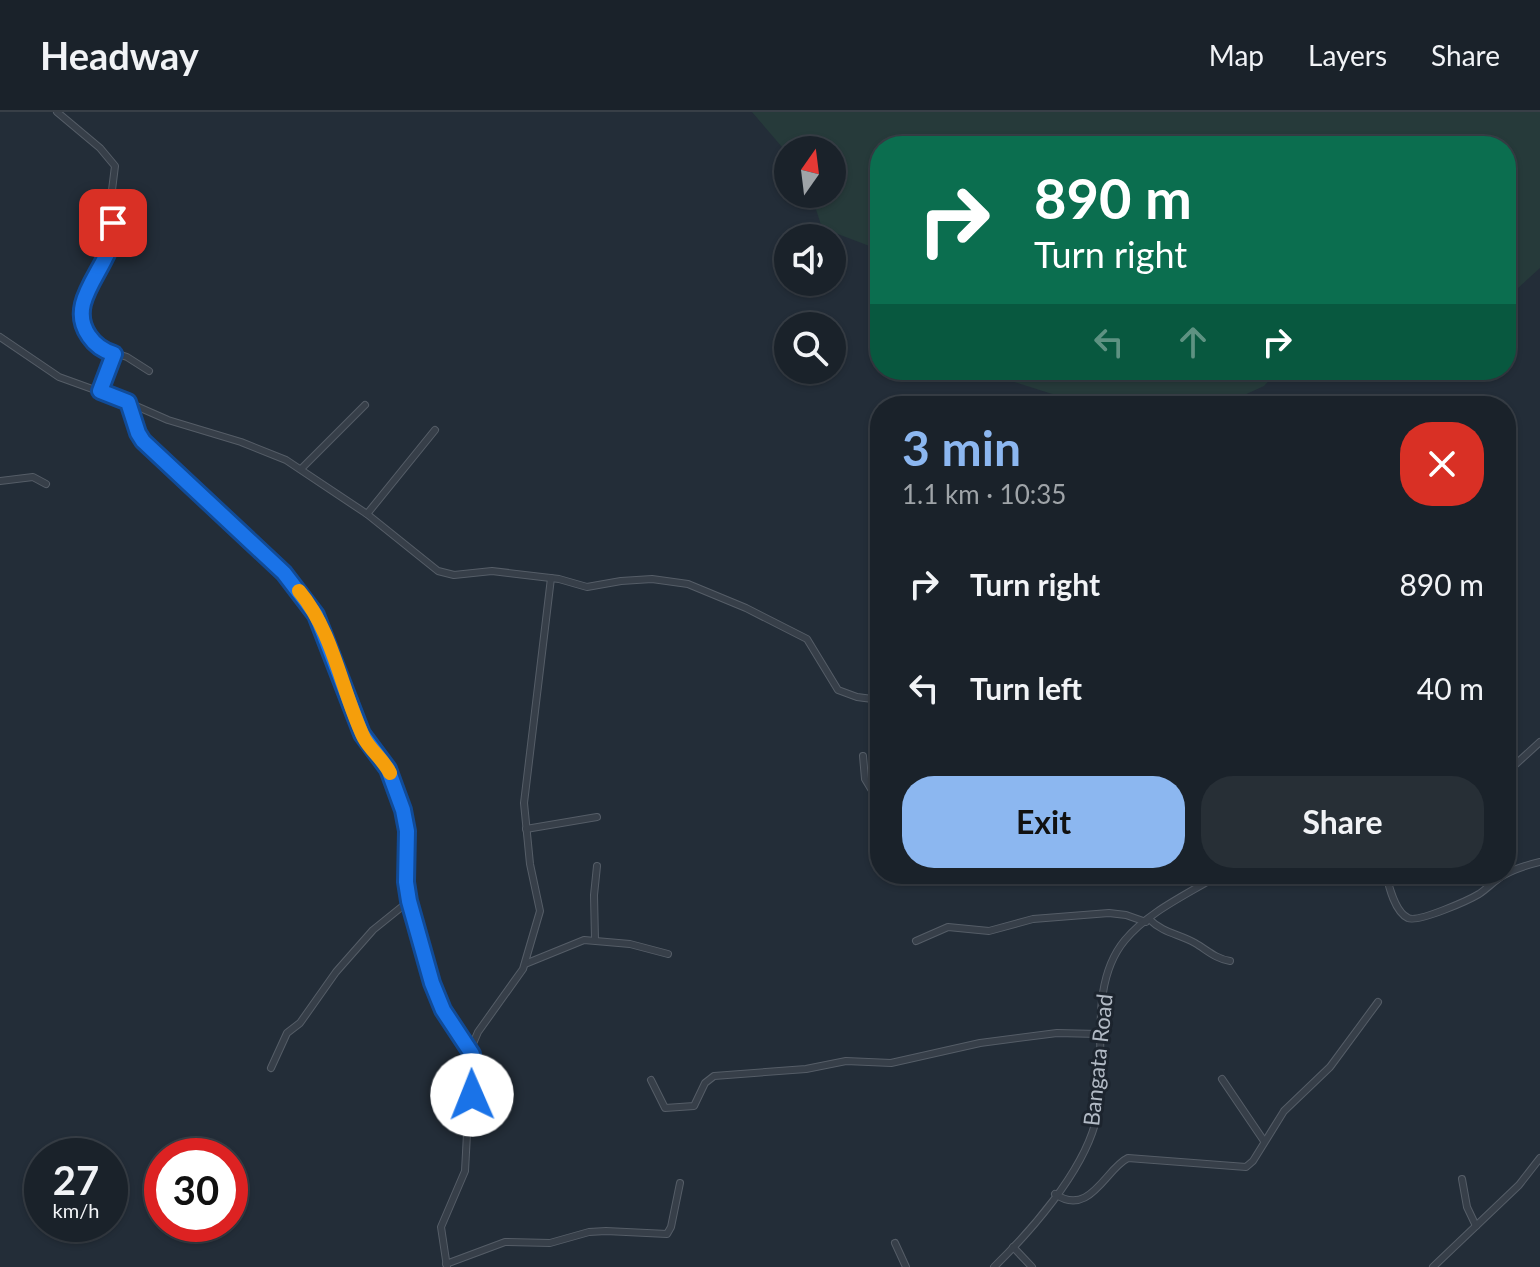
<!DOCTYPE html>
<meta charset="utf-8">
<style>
:root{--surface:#1a222a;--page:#272f36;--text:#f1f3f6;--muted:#9fa4a8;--line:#383f47;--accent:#8cb7f0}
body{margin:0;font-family:Lato,sans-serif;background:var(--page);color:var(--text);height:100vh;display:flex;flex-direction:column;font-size:30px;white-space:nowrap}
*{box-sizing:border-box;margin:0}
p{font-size:26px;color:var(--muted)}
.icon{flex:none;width:44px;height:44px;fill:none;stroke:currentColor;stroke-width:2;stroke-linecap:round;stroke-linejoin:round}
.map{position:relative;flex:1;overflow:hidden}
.details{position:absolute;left:870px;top:284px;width:646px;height:488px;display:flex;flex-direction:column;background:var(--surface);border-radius:32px;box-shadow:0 2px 6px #0004,0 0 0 2px var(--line)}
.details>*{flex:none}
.guide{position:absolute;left:870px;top:24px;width:646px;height:244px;border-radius:32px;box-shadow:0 2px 6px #0004,0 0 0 2px var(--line);background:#0b6e4f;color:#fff;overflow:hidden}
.needle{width:52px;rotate:14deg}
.controls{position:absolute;left:774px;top:24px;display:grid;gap:16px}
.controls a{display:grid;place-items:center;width:72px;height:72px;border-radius:50%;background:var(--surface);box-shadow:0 2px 6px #0004,0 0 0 2px var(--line);font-size:40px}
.speed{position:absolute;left:24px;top:1026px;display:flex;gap:16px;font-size:40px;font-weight:700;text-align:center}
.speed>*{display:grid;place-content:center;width:104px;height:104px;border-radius:50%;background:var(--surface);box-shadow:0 2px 6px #0004,0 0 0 2px var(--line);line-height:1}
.speed small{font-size:20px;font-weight:400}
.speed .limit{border:12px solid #d22;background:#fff;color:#111}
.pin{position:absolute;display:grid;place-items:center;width:68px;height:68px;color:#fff;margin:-34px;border-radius:16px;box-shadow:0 4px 12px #0006}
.me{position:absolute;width:88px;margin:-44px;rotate:359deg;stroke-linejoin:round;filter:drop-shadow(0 0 6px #0008)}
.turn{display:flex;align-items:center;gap:28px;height:168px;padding:0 32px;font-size:36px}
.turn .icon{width:104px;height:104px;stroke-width:2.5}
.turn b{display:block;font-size:56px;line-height:68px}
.lanes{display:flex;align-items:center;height:76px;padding:0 32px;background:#0003;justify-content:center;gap:40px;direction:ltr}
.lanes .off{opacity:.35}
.round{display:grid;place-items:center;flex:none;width:84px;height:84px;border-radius:32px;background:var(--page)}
.summary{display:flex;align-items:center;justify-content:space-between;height:136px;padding:0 32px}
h1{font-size:48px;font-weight:700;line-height:60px;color:var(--accent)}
.cta{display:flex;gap:16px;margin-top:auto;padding:16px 32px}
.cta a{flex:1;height:92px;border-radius:32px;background:var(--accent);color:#111;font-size:32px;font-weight:700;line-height:92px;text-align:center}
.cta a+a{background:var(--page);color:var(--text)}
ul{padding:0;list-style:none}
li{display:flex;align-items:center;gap:24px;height:104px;padding:0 32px}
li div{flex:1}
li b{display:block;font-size:30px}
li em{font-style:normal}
header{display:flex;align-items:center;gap:48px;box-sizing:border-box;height:112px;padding:0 40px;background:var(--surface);border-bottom:2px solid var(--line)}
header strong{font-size:38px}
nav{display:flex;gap:44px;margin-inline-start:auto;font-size:28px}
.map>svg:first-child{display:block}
.green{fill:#263a3a}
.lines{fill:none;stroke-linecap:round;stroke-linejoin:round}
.minor-casing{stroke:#555d67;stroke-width:8}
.minor{stroke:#373f49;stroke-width:6}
.route-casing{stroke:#114b97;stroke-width:20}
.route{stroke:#1a73e8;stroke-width:14}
.slow{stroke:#f59e0b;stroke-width:14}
.labels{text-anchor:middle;stroke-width:6;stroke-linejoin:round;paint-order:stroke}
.street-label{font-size:22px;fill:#b2bac5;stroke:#1c242e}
</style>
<header>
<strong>Headway</strong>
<nav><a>Map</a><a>Layers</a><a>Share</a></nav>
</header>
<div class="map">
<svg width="1540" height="1155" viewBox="0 0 1540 1155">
<rect width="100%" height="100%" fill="#232d38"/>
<g class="green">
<path d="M 752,0 L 1540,0 L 1540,156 L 1506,187 L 1506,34 L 880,34 L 880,138 L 822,116 L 811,82 L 832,82 L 832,38 L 788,38 L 788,42 Z"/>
<path d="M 988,258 L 1279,258 L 1264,274 L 1220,294 L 1090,294 L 992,263 Z"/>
</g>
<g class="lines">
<defs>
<g id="minor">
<path d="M 57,0 L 100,36 L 115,54 L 110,94 L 114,126 L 107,145 L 87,180 L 81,201 L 82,210 L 93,229 L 103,237 L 127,245 L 149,259"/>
<path d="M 0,225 L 59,265 L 120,287 L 168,308 L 241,330 L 286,348 L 367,402 L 438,459 L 454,463 L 492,459 L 559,467 L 587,475 L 621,469 L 652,467 L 688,472 L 746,496 L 807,527 L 838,578 L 857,585 L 880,588"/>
<path d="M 100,279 L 114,242"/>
<path d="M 128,290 L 138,321 L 143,329 L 284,461 L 316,503 L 366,631 L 383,648 L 393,668 L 407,719 L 406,770 L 409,789 L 432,871 L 443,898 L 472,942"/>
<path d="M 301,357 L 365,293"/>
<path d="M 0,369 L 33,365 L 46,372"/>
<path d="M 367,402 L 435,318"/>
<path d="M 863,644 L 865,667 L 880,692"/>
<path d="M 1506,661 L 1540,630"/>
<path d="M 526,717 L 597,705"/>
<path d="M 1386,762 C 1389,775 1395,800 1408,806 C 1418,811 1469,788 1479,782 C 1488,776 1495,768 1504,763 C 1516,756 1527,753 1540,750"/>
<path d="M 1149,807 C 1163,821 1179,822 1195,831 C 1207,838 1216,847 1230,849"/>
<path d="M 595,828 L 594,783 L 597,754"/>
<path d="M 916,829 L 948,815 L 989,819 L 1033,807 L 1109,801 L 1126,803 L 1146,810"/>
<path d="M 525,852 L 584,828 L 630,832 L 668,842"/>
<path d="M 271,956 L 287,921 L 300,911 L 336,860 L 373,818 L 409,789"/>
<path d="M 1222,967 L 1264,1029"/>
<path d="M 651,968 L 665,996 L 694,994 L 705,971 L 714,964 L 806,957 L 846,949 L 891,951 L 980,931 L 1057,921 L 1098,922"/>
<path d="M 1462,1067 L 1467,1095 L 1476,1114"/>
<path d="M 1055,1082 C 1090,1106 1106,1056 1128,1046 L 1246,1055 L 1253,1049 L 1284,999 L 1330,955 L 1378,890"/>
<path d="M 895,1131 L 906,1155"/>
<path d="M 1013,1135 L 1032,1155"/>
<path d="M 446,1152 L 505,1130 L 550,1131 L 589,1120 L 606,1119 L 667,1122 L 671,1115 L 680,1071"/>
<path d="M 447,1155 L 441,1115 L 465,1059 L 468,1003 L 473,972 L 472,934 L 478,920 L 523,857 L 540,799 L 530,752 L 524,691 L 551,466"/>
<path d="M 994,1155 C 1031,1119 1081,1062 1095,1012 C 1110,957 1084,877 1125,828 C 1149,799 1190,781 1220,762"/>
<path d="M 1433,1155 L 1519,1073 L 1540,1046"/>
</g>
</defs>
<use href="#minor" class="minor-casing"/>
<use href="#minor" class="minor"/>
</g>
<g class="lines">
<defs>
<path id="route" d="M 113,111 C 119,150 62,186 89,224 C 95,233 104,239 114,242 L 100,279 L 128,290 L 138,321 L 143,329 L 284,461 L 316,503 L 362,622 L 388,657 L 403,698 L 407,719 L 406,770 L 409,789 L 432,871 L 443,898 L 472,942 L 472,983"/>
</defs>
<use href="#route" class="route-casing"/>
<use href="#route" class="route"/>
<path class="slow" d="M 299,479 C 334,521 341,578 364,626 C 371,639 383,647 390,661"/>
</g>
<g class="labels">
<g class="street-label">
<text transform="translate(1098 948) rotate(-84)" y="8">Bangata Road</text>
</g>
</g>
</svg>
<div class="controls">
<a><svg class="needle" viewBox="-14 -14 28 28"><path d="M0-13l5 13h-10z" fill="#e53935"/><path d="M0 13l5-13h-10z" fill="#9fa4a8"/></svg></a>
<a><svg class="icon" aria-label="sound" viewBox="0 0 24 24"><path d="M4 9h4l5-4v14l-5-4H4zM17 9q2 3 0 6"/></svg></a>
<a><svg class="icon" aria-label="search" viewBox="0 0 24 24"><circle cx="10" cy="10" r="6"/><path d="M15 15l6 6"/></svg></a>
</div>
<div class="speed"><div>27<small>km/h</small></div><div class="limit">30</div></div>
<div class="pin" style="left:113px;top:111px;background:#d93025"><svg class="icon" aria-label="arrive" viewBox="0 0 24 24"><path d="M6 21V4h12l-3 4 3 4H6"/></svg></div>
<svg class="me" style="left:472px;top:983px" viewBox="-20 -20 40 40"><circle r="19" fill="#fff"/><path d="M0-13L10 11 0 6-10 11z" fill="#1a73e8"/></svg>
<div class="guide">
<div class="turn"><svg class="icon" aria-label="right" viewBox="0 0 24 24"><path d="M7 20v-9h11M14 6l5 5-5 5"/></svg><div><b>890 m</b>Turn right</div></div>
<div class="lanes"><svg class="icon off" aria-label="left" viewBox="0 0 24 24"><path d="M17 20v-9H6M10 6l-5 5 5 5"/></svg><svg class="icon off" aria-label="ahead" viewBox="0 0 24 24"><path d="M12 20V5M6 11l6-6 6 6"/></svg><svg class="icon" aria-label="right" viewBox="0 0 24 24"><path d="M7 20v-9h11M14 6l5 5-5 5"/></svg></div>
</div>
<section class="details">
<div class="summary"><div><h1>3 min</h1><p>1.1 km · 10:35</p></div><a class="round" style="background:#d93025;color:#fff"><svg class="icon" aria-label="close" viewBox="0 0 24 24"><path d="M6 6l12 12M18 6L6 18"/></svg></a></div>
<ul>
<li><svg class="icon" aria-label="right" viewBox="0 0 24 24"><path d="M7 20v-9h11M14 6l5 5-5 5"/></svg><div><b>Turn right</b></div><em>890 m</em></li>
<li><svg class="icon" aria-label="left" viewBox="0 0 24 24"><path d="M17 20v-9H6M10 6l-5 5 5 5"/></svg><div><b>Turn left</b></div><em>40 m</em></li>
</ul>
<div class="cta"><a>Exit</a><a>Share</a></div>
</section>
</div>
